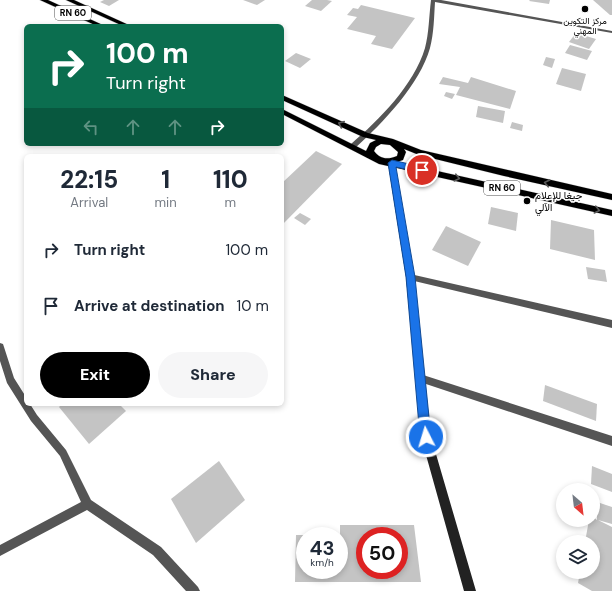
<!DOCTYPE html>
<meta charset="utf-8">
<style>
:root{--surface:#fff;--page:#f6f6f7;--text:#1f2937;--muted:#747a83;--accent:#000}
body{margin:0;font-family:"DM Sans",Vazirmatn,sans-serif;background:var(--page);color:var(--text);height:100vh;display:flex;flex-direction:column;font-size:15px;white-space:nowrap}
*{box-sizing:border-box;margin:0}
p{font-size:13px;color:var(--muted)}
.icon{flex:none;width:22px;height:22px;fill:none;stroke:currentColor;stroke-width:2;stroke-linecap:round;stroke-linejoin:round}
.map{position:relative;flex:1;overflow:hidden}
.panel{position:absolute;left:24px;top:154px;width:260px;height:252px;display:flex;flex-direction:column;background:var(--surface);border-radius:6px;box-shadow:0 2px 6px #0003}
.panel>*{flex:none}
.banner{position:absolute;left:24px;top:24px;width:260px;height:122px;border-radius:6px;box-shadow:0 2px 6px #0003;background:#0b6e4f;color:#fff;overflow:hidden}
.needle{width:26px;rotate:152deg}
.controls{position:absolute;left:556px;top:483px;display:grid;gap:8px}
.controls a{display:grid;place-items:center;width:44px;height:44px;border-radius:50%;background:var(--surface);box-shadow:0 2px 6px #0003;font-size:20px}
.speed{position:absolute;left:296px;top:527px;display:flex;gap:8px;font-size:20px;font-weight:700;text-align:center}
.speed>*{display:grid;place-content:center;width:52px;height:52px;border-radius:50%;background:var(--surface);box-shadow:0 2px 6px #0003;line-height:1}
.speed small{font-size:10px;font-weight:400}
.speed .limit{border:6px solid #d22;background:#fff;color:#111}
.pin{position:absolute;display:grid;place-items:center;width:34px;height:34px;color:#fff;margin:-17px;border:2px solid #fff;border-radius:50%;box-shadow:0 1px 4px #0007}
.me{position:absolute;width:44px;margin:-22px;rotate:355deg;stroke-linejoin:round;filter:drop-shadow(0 0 3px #0008)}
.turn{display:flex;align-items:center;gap:14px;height:84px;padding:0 16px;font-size:18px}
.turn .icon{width:52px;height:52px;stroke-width:2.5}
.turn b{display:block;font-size:28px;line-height:34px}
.lanes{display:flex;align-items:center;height:38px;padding:0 16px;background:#0003;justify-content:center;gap:20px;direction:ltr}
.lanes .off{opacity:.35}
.eta{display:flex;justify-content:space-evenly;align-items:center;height:68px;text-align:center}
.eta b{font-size:24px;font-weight:800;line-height:28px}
.button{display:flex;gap:8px;margin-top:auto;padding:8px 16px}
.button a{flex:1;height:46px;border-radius:24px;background:var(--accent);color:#fff;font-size:16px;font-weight:800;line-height:46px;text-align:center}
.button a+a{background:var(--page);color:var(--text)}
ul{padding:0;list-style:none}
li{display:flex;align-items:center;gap:12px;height:56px;padding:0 16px}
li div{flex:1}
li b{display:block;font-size:15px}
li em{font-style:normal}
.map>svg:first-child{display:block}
.building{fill:#c4c4c4;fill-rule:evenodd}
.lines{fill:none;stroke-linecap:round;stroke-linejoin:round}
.primary-casing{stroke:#dbdbdb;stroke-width:1}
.minor{fill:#555;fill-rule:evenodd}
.secondary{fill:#222;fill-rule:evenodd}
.primary{fill:#000;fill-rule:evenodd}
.oneway{stroke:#595959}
.route{fill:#1a73e8;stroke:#114b97}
.poi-dot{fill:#000;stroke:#fff;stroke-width:1.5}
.labels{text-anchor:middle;stroke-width:3;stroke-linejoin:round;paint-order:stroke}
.shield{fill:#fff;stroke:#4c4c4c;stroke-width:1}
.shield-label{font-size:9px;font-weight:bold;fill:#000}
.far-poi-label{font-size:9px;fill:#000;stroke:#fff}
.poi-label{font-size:10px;fill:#000;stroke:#fff;text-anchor:start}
</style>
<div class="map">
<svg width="612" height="591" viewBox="0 0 612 591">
<rect width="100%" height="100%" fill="#fff"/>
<g class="building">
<path d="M 104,0 L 119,0 L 109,6 L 100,2 Z"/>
<path d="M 243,0 L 265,0 L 257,5 Z"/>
<path d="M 312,0 L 327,0 L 332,1 L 321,11 L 305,6 Z"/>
<path d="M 530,0 L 550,0 L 549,4 L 529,1 Z"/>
<path d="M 593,0 L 612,0 L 612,15 L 610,15 Z"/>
<path d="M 361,5 L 415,18 L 392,49 L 371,44 L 376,36 L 347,29 L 357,17 L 347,15 L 353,8 L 358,9 Z"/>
<path d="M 576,33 L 596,39 L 589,49 L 569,42 Z"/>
<path d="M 570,45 L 592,51 L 587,60 L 565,53 Z"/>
<path d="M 296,53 L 311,59 L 300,68 L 285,61 Z"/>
<path d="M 546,57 L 555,59 L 552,68 L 543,65 Z"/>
<path d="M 562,68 L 586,74 L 581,91 L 556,84 Z"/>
<path d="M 443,77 L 468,83 L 471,77 L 516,91 L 510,109 L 456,95 L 460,87 L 439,84 Z"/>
<path d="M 446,92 L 455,94 L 452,99 L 444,96 Z"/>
<path d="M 478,106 L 505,111 L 503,123 L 476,117 Z"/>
<path d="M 512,122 L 523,125 L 522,131 L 510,128 Z"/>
<path d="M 316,151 L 342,164 L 282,225 L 282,183 Z"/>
<path d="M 491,207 L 518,213 L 516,231 L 488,224 Z"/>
<path d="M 300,213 L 311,219 L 305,225 L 294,218 Z"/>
<path d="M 551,220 L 594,230 L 595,260 L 550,249 Z"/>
<path d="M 446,226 L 481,242 L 468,266 L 432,250 Z"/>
<path d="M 586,267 L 605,270 L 607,282 L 588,279 Z"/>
<path d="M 545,385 L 597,404 L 596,421 L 543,401 Z"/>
<path d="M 62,404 L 119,404 L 126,411 L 89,444 L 59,407 Z"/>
<path d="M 219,461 L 245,500 L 196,543 L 171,499 Z"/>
<path d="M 592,466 L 612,474 L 612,492 L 591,484 Z"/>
<path d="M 597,502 L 612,507 L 612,524 L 598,520 L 612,527 L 612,591 L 592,591 L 578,583 L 580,572 L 593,572 L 593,542 L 585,542 L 589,520 L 593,520 L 593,517 L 597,520 Z"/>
<path d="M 340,525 L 414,525 L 421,582 L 295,582 L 296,535 L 305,535 L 305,570 L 339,570 L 339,536 L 319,536 L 319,535 L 340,534 ZM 365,536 L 399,536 L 399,570 L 365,570 Z"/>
</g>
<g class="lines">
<defs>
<g id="primary">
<path d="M 40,0 L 48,0 L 105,26 L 97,26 Z"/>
<path d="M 66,0 L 74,0 L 131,26 L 123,26 Z"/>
<path d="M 282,95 L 368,133 L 393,139 L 421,150 L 612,194 L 612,200 L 504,176 L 419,155 L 404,149 L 406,152 L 403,160 L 397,162 L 612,210 L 612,216 L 379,164 L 282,114 L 282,109 L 366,151 L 370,143 L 376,140 L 363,137 L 282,100 ZM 381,144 L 390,145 L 398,152 L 397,156 C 387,160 380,159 374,151 L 376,147 Z"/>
</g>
</defs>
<use href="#primary" class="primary-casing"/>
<g class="minor">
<path d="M 431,0 L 441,0 L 612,31 L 612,33 L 435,2 C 434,17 434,33 430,48 C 420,84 383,123 355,148 L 351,148 L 351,144 C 379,120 414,85 425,48 C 429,33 429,16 431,0 Z"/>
<path d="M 410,274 L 612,320 L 612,328 L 410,280 L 407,279 L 406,277 L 407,275 Z"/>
<path d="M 0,343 L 3,344 L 4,347 L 14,378 L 26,397 L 26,404 L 30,404 L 37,415 L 66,450 L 91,500 L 161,547 L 198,587 L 200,591 L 186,591 L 153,555 L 87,510 L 0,556 L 0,545 L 81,502 L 60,456 L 31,421 L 7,383 L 0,361 Z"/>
<path d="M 420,374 L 612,436 L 612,446 L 417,381 L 416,378 L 417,375 Z"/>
</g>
<path class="secondary" d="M 389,161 L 391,161 L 394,163 L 414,277 L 431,437 L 476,591 L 464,591 L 421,437 L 406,277 L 388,163 Z"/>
<use href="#primary" class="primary"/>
</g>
<defs><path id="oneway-chevron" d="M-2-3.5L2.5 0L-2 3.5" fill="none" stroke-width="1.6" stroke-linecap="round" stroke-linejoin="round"/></defs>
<g class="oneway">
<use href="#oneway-chevron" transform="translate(341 124) rotate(-156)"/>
<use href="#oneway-chevron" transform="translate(457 178) rotate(13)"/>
<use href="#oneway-chevron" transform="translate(547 183) rotate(-168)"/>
<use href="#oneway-chevron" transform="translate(597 210) rotate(13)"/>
</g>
<path class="route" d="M 392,160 L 422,167 L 426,170 L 422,173 L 396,167 L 415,277 L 431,437 L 429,441 L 426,443 L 422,441 L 420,437 L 406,277 L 388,163 Z"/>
<g class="poi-dot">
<circle cx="585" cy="9" r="4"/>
<circle cx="527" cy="201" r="4"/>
</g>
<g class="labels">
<g class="shield">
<rect x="55" y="6" width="36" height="14" rx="3"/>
<rect x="484" y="181" width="36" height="14" rx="3"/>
</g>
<g class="shield-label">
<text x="73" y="16">RN 60</text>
<text x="502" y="191">RN 60</text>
</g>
<g class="far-poi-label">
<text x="585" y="24">مركز التكوين<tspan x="585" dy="10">المهني</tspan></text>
</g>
<g class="poi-label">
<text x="535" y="199">جيغا للإعلام<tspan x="535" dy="12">الآلي</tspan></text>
</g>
</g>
</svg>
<div class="controls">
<a><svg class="needle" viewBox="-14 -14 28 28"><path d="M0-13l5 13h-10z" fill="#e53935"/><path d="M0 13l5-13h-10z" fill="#747a83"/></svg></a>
<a><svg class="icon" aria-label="layers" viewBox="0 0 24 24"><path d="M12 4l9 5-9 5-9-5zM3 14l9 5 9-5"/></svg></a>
</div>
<div class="speed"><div>43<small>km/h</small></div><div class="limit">50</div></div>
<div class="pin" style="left:422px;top:170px;background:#d93025"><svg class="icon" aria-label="arrive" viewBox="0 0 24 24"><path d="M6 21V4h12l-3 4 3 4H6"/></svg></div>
<svg class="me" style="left:426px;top:437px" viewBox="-20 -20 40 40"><circle r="17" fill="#1a73e8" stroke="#fff" stroke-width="3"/><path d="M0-11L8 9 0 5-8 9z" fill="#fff"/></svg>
<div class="banner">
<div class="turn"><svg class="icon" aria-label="right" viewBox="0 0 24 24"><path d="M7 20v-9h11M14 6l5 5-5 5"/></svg><div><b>100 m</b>Turn right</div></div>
<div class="lanes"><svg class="icon off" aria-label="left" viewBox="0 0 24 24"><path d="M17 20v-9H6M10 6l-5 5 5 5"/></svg><svg class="icon off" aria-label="ahead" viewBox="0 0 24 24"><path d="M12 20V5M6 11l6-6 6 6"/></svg><svg class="icon off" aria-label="ahead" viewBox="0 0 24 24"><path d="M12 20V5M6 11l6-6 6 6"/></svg><svg class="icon" aria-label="right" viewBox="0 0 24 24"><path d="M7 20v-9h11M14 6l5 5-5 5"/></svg></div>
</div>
<section class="panel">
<div class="eta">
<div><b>22:15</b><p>Arrival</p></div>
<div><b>1</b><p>min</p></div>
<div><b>110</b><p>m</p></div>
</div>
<ul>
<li><svg class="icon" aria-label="right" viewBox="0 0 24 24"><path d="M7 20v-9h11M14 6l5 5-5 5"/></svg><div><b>Turn right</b></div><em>100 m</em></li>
<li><svg class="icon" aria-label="arrive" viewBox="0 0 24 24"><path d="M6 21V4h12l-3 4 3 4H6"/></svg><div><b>Arrive at destination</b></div><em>10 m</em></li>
</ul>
<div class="button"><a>Exit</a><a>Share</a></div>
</section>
</div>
